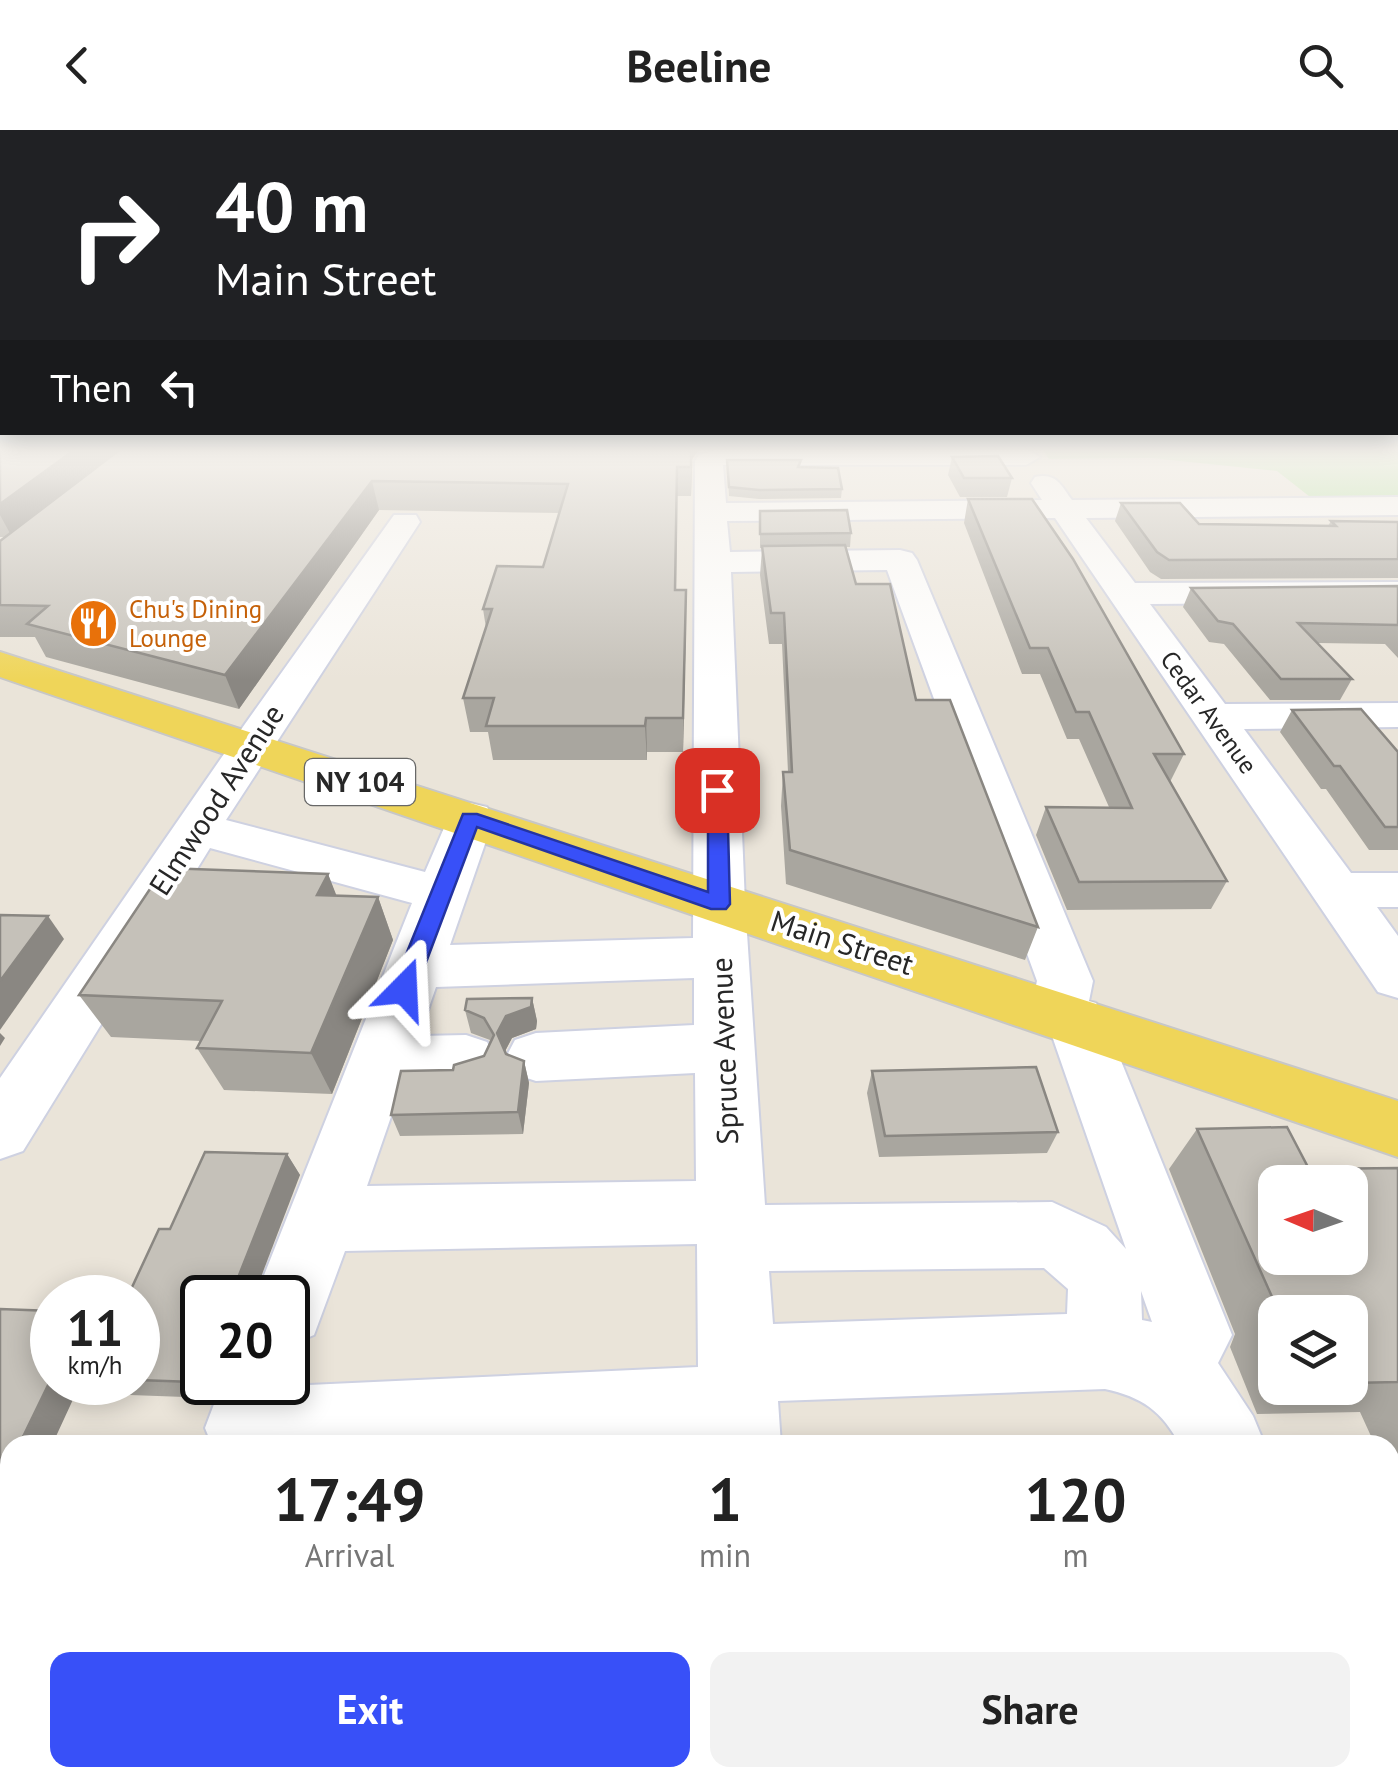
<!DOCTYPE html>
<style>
:root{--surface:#fff;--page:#f2f2f2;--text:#222;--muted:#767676;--accent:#3850f8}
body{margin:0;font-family:"PT Sans",sans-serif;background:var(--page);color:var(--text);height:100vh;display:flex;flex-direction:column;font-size:38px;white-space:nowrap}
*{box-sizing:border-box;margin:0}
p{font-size:32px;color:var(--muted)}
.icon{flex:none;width:55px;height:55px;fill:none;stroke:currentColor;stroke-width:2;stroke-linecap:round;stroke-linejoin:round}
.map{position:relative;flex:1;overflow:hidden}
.panel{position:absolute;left:0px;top:1305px;width:1400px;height:352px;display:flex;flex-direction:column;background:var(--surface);border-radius:30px 30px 0 0;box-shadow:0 5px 25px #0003}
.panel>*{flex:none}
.top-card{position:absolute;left:0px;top:0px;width:1400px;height:305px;box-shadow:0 5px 25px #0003;background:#202124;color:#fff;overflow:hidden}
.needle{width:65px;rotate:272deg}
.buttons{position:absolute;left:1258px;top:1035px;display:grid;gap:20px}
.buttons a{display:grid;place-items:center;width:110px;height:110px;border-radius:20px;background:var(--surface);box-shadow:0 5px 25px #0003;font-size:50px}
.speed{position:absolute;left:30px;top:1145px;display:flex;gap:20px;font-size:50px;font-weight:700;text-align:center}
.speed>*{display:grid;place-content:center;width:130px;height:130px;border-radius:50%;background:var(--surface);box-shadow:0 5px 25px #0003;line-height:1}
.speed small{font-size:25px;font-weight:400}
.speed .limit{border:5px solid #111;border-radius:15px;background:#fff;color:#111}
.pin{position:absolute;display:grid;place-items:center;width:85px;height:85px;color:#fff;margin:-42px;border-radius:20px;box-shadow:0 5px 15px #0006}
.me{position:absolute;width:110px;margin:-55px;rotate:21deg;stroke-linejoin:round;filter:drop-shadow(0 0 8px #0008)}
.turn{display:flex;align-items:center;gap:35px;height:210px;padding:0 50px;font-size:45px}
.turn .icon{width:130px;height:130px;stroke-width:2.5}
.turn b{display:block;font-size:70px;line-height:85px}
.then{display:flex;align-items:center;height:95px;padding:0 50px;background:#0003;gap:20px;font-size:38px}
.eta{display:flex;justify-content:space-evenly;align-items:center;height:170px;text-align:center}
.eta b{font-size:60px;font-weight:600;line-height:70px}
.button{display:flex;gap:20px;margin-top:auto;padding:20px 50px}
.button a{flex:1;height:115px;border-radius:20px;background:var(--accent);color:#fff;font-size:40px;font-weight:600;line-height:115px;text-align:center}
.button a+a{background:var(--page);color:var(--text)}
header{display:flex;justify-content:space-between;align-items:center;height:130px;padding:0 50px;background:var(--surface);font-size:45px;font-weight:600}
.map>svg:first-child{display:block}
.green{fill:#aae195}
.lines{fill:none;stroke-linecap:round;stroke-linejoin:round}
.minor-casing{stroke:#ced1e1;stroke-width:4}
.major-casing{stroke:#c7c7c7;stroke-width:4}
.minor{fill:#fff;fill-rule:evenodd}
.major{fill:#efd559;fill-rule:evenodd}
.wall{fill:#a9a69f;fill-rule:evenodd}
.shaded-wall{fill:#8a8782}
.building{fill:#c5c1b9;stroke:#8a8782;stroke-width:2.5;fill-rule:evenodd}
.route{fill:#3850f8;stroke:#2434a1;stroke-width:2.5}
.labels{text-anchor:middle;stroke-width:8;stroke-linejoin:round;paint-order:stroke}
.far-food-label{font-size:25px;fill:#c56008;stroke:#fff;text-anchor:start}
.far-street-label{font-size:25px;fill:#272727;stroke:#fff}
.shield{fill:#fff;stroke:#686868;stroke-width:2.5}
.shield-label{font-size:28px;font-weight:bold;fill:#272727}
.street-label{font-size:30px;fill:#272727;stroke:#fff}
</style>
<header><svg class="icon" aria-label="back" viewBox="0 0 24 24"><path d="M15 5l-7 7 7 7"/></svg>Beeline<svg class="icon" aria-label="search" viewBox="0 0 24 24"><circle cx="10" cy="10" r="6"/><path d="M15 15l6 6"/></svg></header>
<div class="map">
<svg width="1398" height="1656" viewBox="0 0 1398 1656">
<rect width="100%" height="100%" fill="#eae4d9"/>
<path class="green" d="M 1041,318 L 1398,318 L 1398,381 L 1328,381 L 1277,341 L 1151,328 L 1049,329 Z"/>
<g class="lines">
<defs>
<g id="minor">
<path d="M 719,319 L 1026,319 L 1040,327 L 1026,335 L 723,335 L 726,373 L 1042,370 L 1031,353 L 1035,347 C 1056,342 1061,355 1072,370 L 1398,367 L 1398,385 L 1086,388 L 1135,453 L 1398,452 L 1398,472 L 1150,474 L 1225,574 L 1398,573 L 1398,597 L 1244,599 L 1351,743 L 1398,743 L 1398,777 L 1377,777 L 1398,806 L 1398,868 L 1378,862 L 1055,388 L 727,391 L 730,422 L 900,420 L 912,423 L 917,430 L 1093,851 L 1089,871 L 1096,873 L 1104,889 L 1232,1205 L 1218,1233 L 1253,1286 L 1265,1315 L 1180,1315 C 1162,1281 1142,1267 1105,1259 L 778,1271 L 781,1315 L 212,1315 L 205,1298 L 216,1269 L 245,1258 L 698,1237 L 697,1114 L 345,1121 L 314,1205 L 288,1216 L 288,1168 L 255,1168 L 412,773 L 210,718 L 23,1021 L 0,1029 L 0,948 L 235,608 L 394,385 L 416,385 L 420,392 L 226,690 L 425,742 L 453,677 L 470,673 L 487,677 L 494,688 L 450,815 L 693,808 L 695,331 L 699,325 ZM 887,440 L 1037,851 L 1029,883 L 1037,899 L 1051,903 L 1126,1119 L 1106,1097 L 1052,1072 L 765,1075 L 745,773 L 731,442 ZM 694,848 L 694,895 L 536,903 L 515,910 L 506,927 L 515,944 L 536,951 L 695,943 L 696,1051 L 367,1056 L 402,955 L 466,953 L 487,946 L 496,929 L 487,912 L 466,905 L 419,906 L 436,857 ZM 1044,1138 L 1068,1159 L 1067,1184 L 773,1194 L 769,1141 ZM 1141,1161 L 1152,1192 L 1142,1190 Z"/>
<path d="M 1390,1624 L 1398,1643 L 1398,1656 L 1303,1656 L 1300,1648 L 1390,1648 Z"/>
<path d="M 68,1648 L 168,1648 L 165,1656 L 65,1656 Z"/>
<rect x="698" y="1648" width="100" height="8"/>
</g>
<path id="major" d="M 0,522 L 1398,971 L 1398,1027 L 0,547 Z"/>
</defs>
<use href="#minor" class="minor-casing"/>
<use href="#major" class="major-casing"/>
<use href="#minor" class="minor"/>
<use href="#major" class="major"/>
</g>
<g class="wall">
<path d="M 0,318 L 710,318 L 698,321 L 692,329 L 691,366 L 677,366 L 676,460 L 686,460 L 683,622 L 647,622 L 647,630 L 493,630 L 488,602 L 470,602 L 463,568 L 486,498 L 483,479 L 543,437 L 560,383 L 379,380 L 239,579 L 46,527 L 35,507 L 0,507 L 0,411 L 5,407 L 0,407 Z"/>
<path d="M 952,327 L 1012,348 L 1007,367 L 960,367 L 948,345 Z"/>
<path d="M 727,330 L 801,330 L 800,337 L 842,359 L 841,368 L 759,369 L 729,366 Z"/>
<path d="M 968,369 L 1184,624 L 1170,652 L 1227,751 L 1211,779 L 1067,780 L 1036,705 L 1046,677 L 1109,677 L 1079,609 L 1067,609 L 1040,544 L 1022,544 L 964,393 Z"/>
<path d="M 1121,373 L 1199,394 L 1328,396 L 1331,391 L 1398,392 L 1398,448 L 1161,449 L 1150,442 L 1115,391 Z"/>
<path d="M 760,381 L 851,403 L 850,417 L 846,417 L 856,454 L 1038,797 L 1025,830 L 786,754 L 781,676 L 783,642 L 788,642 L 782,514 L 769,514 L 760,445 L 762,418 L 760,418 Z"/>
<path d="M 1398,456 L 1398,528 L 1385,514 L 1318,513 L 1352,549 L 1340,570 L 1270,570 L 1224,514 L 1209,512 L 1183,477 L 1191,458 Z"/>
<path d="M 1292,580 L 1398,622 L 1398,720 L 1369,720 L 1326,659 L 1321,659 L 1280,602 Z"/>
<path d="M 328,744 L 336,766 L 378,767 L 393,810 L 332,964 L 224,960 L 197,918 L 201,911 L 111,907 L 79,865 Z"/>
<path d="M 532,868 L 537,891 L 536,899 L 512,908 L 505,921 L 506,924 L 524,931 L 529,953 L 523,1004 L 400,1006 L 391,985 L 453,940 L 484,926 L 490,910 L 471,903 L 465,880 Z"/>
<path d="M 872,941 L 1058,1002 L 1047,1023 L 879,1027 L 867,963 Z"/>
<path d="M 1197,999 L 1309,1039 L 1398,1038 L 1398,1363 L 1390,1347 L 1390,1315 L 1375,1315 L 1360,1282 L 1257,1284 L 1230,1217 L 1235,1204 L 1169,1039 ZM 1275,1182 L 1350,1182 L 1350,1258 L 1275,1258 Z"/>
<path d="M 287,1024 L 300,1045 L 202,1168 L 227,1261 L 212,1268 L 76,1263 L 10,1315 L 10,1391 L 0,1391 L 0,1179 L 52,1252 L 138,1252 L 138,1168 L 170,1099 Z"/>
<path d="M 1188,1648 L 1315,1648 L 1318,1655 L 1269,1656 L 1189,1653 Z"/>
</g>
<g class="shaded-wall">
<path d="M 77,318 L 125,318 L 12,407 L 0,385 L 0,374 Z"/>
<path d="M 691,318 L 710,318 L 698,321 L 692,329 L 691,366 Z"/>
<path d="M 372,351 L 379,380 L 239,579 L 225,545 Z"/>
<path d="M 686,460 L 686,492 L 683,622 L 683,588 Z"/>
<path d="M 646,588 L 647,622 L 647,630 L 645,596 Z"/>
<path d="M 328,744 L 345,787 L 317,765 Z"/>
<path d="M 378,767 L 393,810 L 332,964 L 311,923 Z"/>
<path d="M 48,786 L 64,809 L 0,900 L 0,851 Z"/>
<path d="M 532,868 L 537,891 L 536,899 L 512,908 L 503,925 L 497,903 L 506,886 Z"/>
<path d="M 0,903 L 5,908 L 0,916 Z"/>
<path d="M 524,931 L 529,953 L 523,1004 L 518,982 Z"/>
<path d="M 287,1024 L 300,1045 L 253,1168 L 230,1168 Z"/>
<path d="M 52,1247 L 52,1252 L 61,1252 L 76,1263 L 52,1315 L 19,1315 Z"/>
<path d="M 202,1247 L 202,1252 L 230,1252 L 227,1261 L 212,1268 L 194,1252 Z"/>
<path d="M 10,1333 L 10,1389 L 0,1384 L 0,1353 Z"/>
<path d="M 612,1648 L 618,1648 L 617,1656 L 612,1656 Z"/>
</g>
<g class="building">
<path d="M 0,318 L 77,318 L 0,374 Z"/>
<path d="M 122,318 L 691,318 L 691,337 L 677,337 L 675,460 L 686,460 L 683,588 L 646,588 L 645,596 L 486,596 L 494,568 L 463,568 L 492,479 L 483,479 L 497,436 L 543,437 L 568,354 L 372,351 L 225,545 L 27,494 L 48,476 L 0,475 L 0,411 Z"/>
<path d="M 998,326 L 1012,348 L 964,348 L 952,327 Z"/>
<path d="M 727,330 L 801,330 L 798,337 L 838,338 L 842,359 L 759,360 L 729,357 Z"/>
<path d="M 968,369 L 1032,369 L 1073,429 L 1184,624 L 1154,624 L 1227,751 L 1079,752 L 1046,677 L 1132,678 L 1089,582 L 1076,582 L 1048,518 L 1030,518 Z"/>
<path d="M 1121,373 L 1180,373 L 1199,394 L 1336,396 L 1331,391 L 1398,392 L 1398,429 L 1169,430 L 1157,422 Z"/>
<path d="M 847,380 L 851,403 L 760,404 L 760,381 Z"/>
<path d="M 845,415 L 856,454 L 890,454 L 916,570 L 950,570 L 1038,797 L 790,720 L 783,642 L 792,642 L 784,483 L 771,483 L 762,416 Z"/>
<path d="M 1398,456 L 1398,495 L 1298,493 L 1352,549 L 1281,549 L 1233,494 L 1218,491 L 1191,458 Z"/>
<path d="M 1361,579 L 1398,622 L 1398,697 L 1385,697 L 1340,636 L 1334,636 L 1292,580 Z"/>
<path d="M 164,738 L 328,744 L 317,765 L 378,767 L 311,923 L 197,918 L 222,871 L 79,865 Z"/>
<path d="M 0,785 L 48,786 L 0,851 Z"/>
<path d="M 532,868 L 531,877 L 506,886 L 497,903 L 506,924 L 524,931 L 518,982 L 391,985 L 401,941 L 453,940 L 454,935 L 484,926 L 494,905 L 484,888 L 465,880 L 467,869 Z"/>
<path d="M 1036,937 L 1058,1002 L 885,1006 L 872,941 Z"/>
<path d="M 1287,997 L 1309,1039 L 1398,1038 L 1398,1252 L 1350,1253 L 1350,1182 L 1275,1182 L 1275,1201 L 1267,1184 L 1273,1169 L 1197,999 ZM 1275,1052 L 1350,1052 L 1350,1128 L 1275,1128 Z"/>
<path d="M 205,1022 L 287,1024 L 230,1168 L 202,1168 L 202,1247 L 194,1252 L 138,1250 L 138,1168 L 127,1168 L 159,1099 L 170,1099 Z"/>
<path d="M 0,1179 L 52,1181 L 52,1247 L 19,1315 L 10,1315 L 10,1333 L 0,1353 Z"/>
<path d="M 454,1648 L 612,1648 L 612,1656 L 453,1656 Z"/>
<path d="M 1209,1648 L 1315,1648 L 1318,1655 L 1210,1652 Z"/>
</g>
<linearGradient id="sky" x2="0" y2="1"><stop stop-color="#76baea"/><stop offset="0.58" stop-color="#f6f3ee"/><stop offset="1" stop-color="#f6f3ee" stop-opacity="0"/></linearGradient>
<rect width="1398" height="550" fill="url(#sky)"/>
<path class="route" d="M 717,654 L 727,660 L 730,774 L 726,779 L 711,779 L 477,697 L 416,859 L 404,868 L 396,865 L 392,859 L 463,684 L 477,684 L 708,762 L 708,660 Z"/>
<defs>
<symbol id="restaurant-disc" viewBox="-11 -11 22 22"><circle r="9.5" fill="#e8710a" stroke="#fff"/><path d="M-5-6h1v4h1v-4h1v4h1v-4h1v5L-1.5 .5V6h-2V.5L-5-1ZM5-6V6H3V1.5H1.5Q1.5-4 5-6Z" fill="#fff"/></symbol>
</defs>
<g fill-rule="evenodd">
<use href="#restaurant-disc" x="66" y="466" width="55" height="55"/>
</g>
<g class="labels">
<g class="far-food-label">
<text x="129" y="488">Chu's Dining<tspan x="129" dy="29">Lounge</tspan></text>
</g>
<g class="far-street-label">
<text transform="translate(1209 582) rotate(54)" y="9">Cedar Avenue</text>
</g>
<rect class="shield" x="305" y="629" width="110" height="46" rx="8"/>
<g class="shield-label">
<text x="360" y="662">NY 104</text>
</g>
<g class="street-label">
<text transform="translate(217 670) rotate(-57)" y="10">Elmwood Avenue</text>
<text transform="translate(842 813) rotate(18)" y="10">Main Street</text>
<text transform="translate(725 921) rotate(-92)" y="10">Spruce Avenue</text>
</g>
</g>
</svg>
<div class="buttons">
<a><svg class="needle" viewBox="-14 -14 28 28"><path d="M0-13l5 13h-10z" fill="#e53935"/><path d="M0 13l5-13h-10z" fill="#767676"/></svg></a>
<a><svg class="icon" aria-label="layers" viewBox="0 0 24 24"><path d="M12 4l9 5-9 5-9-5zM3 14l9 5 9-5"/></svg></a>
</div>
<div class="speed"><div>11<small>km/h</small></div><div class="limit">20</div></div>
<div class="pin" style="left:717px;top:660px;background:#d93025"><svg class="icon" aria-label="arrive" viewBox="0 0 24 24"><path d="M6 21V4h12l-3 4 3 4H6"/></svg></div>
<svg class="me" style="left:404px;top:859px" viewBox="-20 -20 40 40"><path d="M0-17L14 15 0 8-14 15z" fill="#3850f8" stroke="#fff" stroke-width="4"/></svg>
<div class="top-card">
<div class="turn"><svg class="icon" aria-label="right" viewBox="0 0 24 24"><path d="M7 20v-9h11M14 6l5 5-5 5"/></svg><div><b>40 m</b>Main Street</div></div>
<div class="then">Then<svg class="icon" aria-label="left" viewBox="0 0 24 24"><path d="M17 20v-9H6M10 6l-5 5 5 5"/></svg></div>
</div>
<section class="panel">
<div class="eta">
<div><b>17:49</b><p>Arrival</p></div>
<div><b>1</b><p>min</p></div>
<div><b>120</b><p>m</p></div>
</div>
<div class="button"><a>Exit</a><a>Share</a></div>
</section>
</div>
